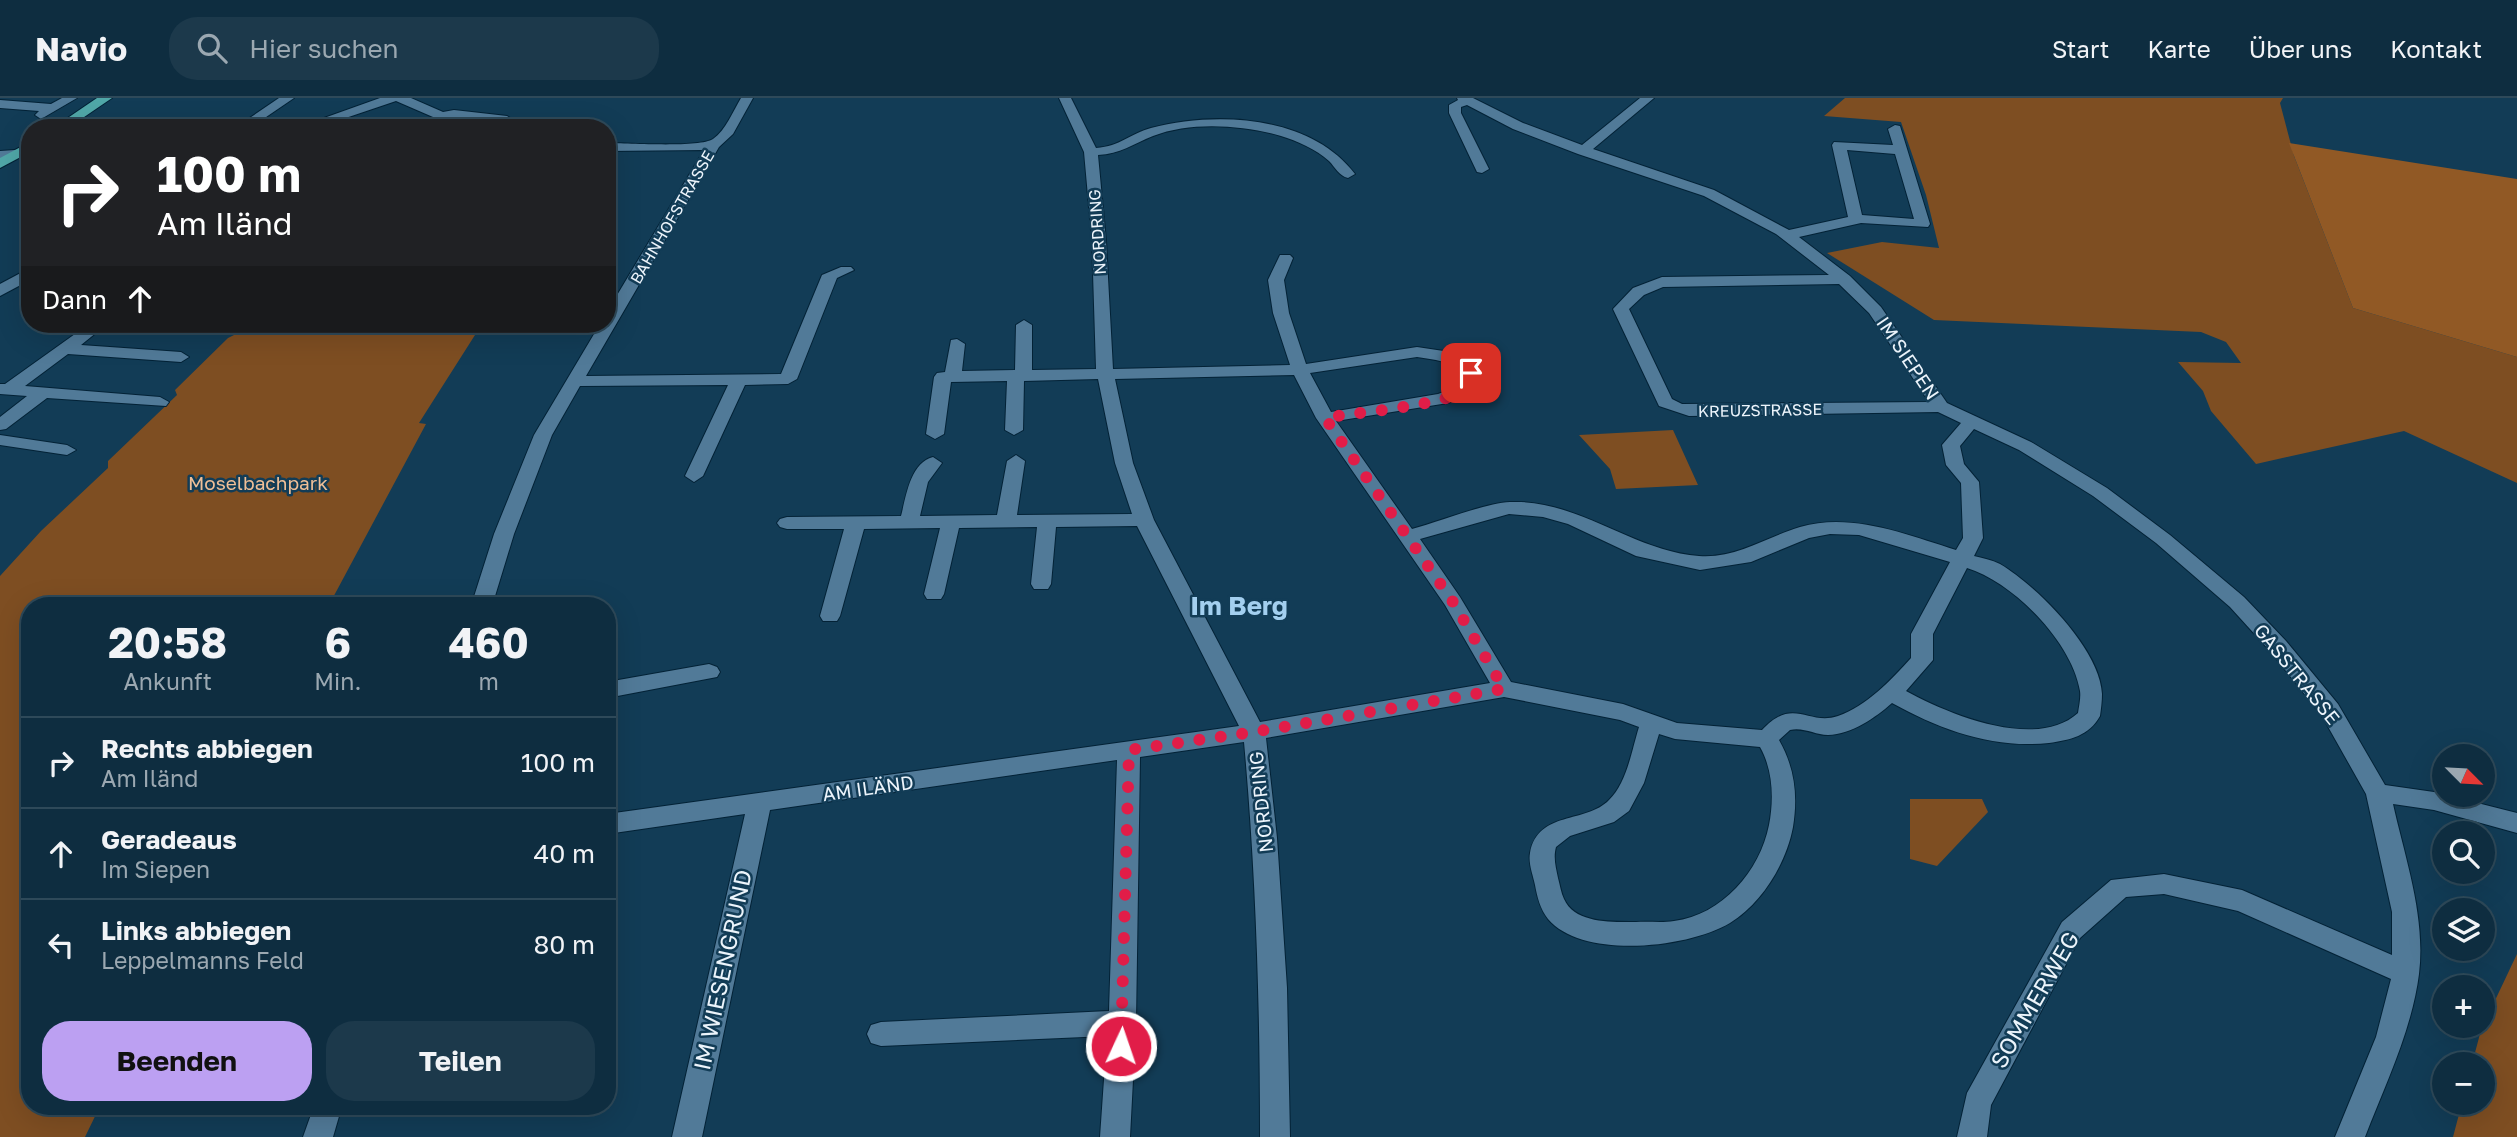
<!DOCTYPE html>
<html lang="de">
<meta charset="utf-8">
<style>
:root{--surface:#0e2d40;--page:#1c394b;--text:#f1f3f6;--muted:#9ba8b1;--line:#2e4959;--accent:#bca0f2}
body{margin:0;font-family:"Golos Text",sans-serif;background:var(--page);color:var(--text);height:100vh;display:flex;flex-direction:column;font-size:26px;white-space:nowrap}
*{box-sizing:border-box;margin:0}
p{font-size:23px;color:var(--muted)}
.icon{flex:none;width:38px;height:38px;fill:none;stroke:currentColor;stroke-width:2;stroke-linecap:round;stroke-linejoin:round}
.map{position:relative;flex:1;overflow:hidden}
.drawer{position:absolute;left:21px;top:499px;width:595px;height:518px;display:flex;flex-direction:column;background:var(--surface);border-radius:28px;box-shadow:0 7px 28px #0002,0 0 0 2px var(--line)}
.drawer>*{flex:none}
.banner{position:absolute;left:21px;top:21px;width:595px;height:214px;border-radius:28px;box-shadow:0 7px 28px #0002,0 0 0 2px var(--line);background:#202124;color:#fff;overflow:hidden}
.needle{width:46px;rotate:114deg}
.fabs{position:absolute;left:2432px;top:646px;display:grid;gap:14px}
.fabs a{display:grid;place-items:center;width:63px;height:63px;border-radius:50%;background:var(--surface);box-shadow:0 7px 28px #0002,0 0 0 2px var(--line);font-size:35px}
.pin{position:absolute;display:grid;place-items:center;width:60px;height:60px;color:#fff;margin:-30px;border-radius:14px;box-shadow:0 4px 10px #0006}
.me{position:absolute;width:77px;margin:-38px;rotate:3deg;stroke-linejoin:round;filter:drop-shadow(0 0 5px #0008)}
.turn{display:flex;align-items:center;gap:24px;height:147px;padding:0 21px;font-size:32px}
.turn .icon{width:91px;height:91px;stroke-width:2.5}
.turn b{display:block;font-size:49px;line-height:60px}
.then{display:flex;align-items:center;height:66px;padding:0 21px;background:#0003;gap:14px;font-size:26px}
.eta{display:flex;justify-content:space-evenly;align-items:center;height:119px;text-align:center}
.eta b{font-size:42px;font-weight:700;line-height:49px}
.button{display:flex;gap:14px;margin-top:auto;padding:14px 21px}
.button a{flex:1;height:80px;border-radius:28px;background:var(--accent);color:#111;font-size:28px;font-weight:700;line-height:80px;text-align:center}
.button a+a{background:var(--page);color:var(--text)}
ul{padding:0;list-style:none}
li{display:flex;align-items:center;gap:21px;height:91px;padding:0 21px;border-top:2px solid var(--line)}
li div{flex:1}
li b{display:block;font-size:26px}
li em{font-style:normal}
header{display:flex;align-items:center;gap:42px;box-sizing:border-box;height:98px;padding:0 35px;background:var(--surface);border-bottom:2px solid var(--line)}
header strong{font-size:33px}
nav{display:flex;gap:38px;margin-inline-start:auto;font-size:24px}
.search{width:490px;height:63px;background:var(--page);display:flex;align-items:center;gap:18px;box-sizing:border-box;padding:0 24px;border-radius:28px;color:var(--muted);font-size:26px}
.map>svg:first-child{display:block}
.green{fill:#7e4e22}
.forest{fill:#915925}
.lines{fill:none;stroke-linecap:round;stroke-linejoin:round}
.minor-casing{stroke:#032236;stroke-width:2}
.major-casing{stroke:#032236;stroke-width:2}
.minor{fill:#517a98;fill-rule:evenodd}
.major{fill:#50a7a8;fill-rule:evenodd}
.shaded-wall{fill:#0f4463}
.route{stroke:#e11d48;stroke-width:12;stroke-dasharray:0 21.6}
.labels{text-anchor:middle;stroke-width:5;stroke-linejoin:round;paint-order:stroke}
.far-street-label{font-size:16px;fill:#ecf4fb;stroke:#123c56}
.street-label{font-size:19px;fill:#ecf4fb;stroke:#123c56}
.park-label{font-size:19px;fill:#f0bf97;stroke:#123c56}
.near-street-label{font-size:23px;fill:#ecf4fb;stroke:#123c56}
.district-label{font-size:26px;font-weight:bold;fill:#a3cfef;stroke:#123c56}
</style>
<header>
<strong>Navio</strong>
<div class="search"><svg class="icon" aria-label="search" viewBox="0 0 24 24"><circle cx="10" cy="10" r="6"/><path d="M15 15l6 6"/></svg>Hier suchen</div>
<nav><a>Start</a><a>Karte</a><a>Über uns</a><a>Kontakt</a></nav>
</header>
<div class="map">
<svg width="2517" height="1039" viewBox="0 0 2517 1039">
<rect width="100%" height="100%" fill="#123c56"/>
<g class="green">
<path d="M 1845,0 L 2283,0 L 2280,5 L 2294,58 L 2353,210 L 2517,259 L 2517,385 L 2404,333 L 2256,366 L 2211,313 L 2203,293 L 2178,264 L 2241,265 L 2226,244 L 2201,234 L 1934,222 L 1827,155 L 1882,144 L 1939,150 L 1926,97 L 1901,24 L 1824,18 Z"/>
<path d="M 248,226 L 482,226 L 419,325 L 426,326 L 329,507 L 30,508 L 30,1008 L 100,1008 L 85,1039 L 0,1039 L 0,478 L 41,433 L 108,370 L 108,363 L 177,297 L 175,292 L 228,240 L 238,235 Z"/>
<path d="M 1673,332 L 1698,387 L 1616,391 L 1610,371 L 1579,337 Z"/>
<path d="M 1910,701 L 1982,701 L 1988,714 L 1937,768 L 1910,761 Z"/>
<path d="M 2517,856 L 2517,1039 L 2453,1039 L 2462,1005 L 2483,1004 L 2483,966 L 2472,966 L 2481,932 Z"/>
</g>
<path class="forest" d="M 2289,45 L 2517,81 L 2517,259 L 2353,210 Z"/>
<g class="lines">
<defs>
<g id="minor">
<path d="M 62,0 L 77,0 L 41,21 L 35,17 L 39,13 L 0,10 L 0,2 L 51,6 Z"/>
<path d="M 279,0 L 294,0 L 250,30 L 235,30 Z"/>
<path d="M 380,0 L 411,0 L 443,14 L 454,12 L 507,18 L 513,22 L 507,26 L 454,20 L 446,21 L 436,30 L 422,30 L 433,19 L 396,3 L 316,30 L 296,30 Z"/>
<path d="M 741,0 L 753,0 L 733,36 L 719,49 L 586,278 L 781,276 L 822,177 L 841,169 L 851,169 L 854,172 L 837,180 L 797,281 L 788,286 L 745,287 L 703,378 L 694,384 L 685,378 L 728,287 L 580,288 L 552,337 L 514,436 L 492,508 L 471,508 L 494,436 L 534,337 L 600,226 L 607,226 L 607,214 L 704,52 L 607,53 L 607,45 C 627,45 699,50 713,41 C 726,32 733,13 741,0 Z"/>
<path d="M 1059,0 L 1071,0 L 1096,50 C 1121,48 1129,36 1151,30 C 1217,13 1310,17 1355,76 L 1348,80 C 1339,78 1335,69 1329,63 C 1316,51 1297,43 1281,38 C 1243,27 1191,23 1153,38 C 1133,46 1120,56 1098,57 L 1106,143 L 1113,271 L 1290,267 L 1273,215 L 1268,182 L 1280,157 L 1290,157 L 1293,160 L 1284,182 L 1289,215 L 1306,266 L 1417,249 L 1457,255 L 1468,261 L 1480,275 L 1480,283 L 1473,295 L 1448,305 L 1336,323 L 1412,431 C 1438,424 1486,405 1510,404 C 1578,401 1632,453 1699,458 C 1735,461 1767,439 1800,429 C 1852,414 1907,437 1956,452 L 1963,440 L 1961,385 L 1946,367 L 1942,347 L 1961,325 L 1938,314 L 1689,318 L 1659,308 L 1613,211 L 1633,190 L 1662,179 L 1829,177 L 1776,136 L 1704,98 L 1578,56 L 1513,31 L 1467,7 L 1461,9 L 1461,15 L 1489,71 L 1482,75 L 1477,74 L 1449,15 L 1449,7 L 1458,2 L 1457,0 L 1473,0 L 1523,25 L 1582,47 L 1640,0 L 1654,0 L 1593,51 L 1714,92 L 1789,132 L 1848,119 L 1832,47 L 1834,44 L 1893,47 L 1888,31 L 1895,27 L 1900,28 L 1930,126 L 1928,129 L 1861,125 L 1799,139 L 1850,178 L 1881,209 L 1947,305 L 2031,344 L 2107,390 L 2170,437 L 2244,499 L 2286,543 L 2338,606 L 2385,687 L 2434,694 L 2517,715 L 2517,735 L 2434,712 L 2393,706 C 2405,760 2426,819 2419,876 C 2412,932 2385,987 2365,1039 L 2335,1039 L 2376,939 L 2391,881 L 2238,813 L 2164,796 L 2126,799 L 2080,840 L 1991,1007 L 1987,1039 L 1957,1039 L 1967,995 L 2062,824 L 2111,782 L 2164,776 L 2242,792 L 2392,857 L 2392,814 L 2366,696 L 2322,618 L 2270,553 L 2230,509 L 2156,445 L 2093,398 L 2019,352 L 1974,331 L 1960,348 L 1964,366 L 1979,384 L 1983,440 L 1974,458 C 1982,460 1992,462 2000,466 C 2037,488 2100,551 2102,596 C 2102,603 2101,611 2100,618 C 2089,638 2070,642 2049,645 C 1993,651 1941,632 1892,605 C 1875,620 1852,636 1828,637 C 1815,637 1804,629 1790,632 L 1779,642 C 1795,670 1798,698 1793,729 C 1786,766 1762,805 1730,825 C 1688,850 1583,862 1548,821 C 1540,811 1537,798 1535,787 C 1533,777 1528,765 1530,755 C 1538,712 1586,726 1609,702 C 1627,685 1632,651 1639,629 L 1620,622 L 1504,599 L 1266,640 L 1277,740 L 1287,890 L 1290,1039 L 1260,1039 C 1260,906 1256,776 1244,644 L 1140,659 L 1136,925 L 1130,1039 L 1100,1039 L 1107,938 L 881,948 L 871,945 L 867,936 L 871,927 L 881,924 L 1109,913 L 1117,662 L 770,712 L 702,1039 L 672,1039 L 745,716 L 607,736 L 607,716 L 1239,628 L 1137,428 L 1056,429 L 1051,486 L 1048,491 L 1034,491 L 1031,486 L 1037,429 L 959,430 L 944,496 L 941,501 L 927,501 L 924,496 L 940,430 L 864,431 L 840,518 L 837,523 L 823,523 L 820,518 L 844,431 L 787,431 L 780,429 L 777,425 L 780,421 L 787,419 L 901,418 C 906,399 910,365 933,359 L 942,365 L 928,384 L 920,418 L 997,417 L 1007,363 L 1016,357 L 1025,363 L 1017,417 L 1132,416 L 1115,365 L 1098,281 L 1024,283 L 1023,332 L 1014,337 L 1005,332 L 1007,283 L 951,284 L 944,336 L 935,341 L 926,336 L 934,279 L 937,275 L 945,274 L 951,242 L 957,241 L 965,246 L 962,273 L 1015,272 L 1016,227 L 1024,222 L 1032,227 L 1032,272 L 1096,271 L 1092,143 L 1084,54 ZM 1847,52 L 1895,56 L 1914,121 L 1862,117 ZM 1839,186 L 1869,215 L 1929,304 L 1682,306 L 1672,301 L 1629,211 L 1644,197 L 1663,189 ZM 1417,259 C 1435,262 1450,262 1462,276 L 1460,288 L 1438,296 L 1331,314 L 1310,275 ZM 1294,277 L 1316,320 L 1445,507 L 1490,585 L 1260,624 L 1154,422 L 1133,365 L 1115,281 ZM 1509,416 L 1543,419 L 1568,426 L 1636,458 L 1700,472 L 1751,464 L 1809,440 L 1830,436 L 1859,437 L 1950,464 L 1911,536 L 1911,560 C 1891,582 1867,608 1838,618 C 1808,628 1793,598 1762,632 L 1677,625 L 1623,606 L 1511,584 L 1460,499 L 1420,441 ZM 1967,470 C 2013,484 2072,544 2080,593 C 2081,600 2079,608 2078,615 C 2036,653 1948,616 1906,593 L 1933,562 L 1933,536 ZM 1659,636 L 1675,641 L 1760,649 C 1773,672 1774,701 1769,727 C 1760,773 1722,817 1674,823 C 1661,825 1649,823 1636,824 C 1613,824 1575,826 1564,801 C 1561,795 1560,787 1558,780 C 1556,770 1553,760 1556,749 L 1570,738 L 1614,724 L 1629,713 L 1644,685 Z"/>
<path d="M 30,51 L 30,59 L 0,61 L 0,53 Z"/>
<path d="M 30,170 L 30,182 L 0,198 L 0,186 Z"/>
<path d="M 89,226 L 107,226 L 81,247 L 181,254 L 189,259 L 181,264 L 68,256 L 25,288 L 160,299 L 169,304 L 166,308 L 47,300 L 6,331 L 0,332 L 0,319 L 27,298 L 0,296 L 0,286 L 5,286 Z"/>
<path d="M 0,337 L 67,347 L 76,352 L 67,357 L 0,347 Z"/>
<path d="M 709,566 L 717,569 L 720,574 L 717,579 L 607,600 L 607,584 Z"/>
<path d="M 314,1008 L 342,1008 L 333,1039 L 303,1039 Z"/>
</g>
<g id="major">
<path d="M 97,0 L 112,0 L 68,30 L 53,30 Z"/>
<path d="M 30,44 L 30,54 L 0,70 L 0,60 Z"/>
</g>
</defs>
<use href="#minor" class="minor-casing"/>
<use href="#major" class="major-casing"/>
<use href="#minor" class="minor"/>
<use href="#major" class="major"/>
</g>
<path class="shaded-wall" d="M 610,46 L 615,61 L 607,75 L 607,50 Z"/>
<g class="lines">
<path class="route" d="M 1121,948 L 1129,652 L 1254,634 L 1504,591 L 1453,504 L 1325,320 C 1352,315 1449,307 1467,291 C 1471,287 1471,280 1471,275"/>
</g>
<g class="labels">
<g class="far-street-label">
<text transform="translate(672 119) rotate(-60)" y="6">BAHNHOFSTRASSE</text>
<text transform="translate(1097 134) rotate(-94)" y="6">NORDRING</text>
<text transform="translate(1760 312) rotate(-1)" y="6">KREUZSTRASSE</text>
</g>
<g class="street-label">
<text transform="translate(1908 260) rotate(56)" y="7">IM SIEPEN</text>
<text transform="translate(2297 576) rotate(51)" y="7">GASSTRASSE</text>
<text transform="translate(868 690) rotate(-8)" y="7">AM ILÄND</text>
<text transform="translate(1261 704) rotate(-96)" y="7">NORDRING</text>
</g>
<g class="park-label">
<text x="258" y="392">Moselbachpark</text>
</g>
<g class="near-street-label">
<text transform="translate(723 872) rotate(-78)" y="8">IM WIESENGRUND</text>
<text transform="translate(2035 902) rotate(-60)" y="8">SOMMERWEG</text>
</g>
<g class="district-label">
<text x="1239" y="517">Im Berg</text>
</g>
</g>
</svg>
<div class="fabs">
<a><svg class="needle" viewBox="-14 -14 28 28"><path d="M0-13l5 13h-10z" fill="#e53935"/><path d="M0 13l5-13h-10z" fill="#9ba8b1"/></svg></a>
<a><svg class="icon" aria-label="search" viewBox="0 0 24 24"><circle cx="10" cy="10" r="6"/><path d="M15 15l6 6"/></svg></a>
<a><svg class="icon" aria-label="layers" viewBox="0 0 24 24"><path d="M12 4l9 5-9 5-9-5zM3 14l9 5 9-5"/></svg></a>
<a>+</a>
<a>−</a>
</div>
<div class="pin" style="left:1471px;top:275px;background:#d93025"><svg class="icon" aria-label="arrive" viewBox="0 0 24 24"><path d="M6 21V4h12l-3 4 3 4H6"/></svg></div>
<svg class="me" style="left:1121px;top:948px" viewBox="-20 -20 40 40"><circle r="17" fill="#e11d48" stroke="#fff" stroke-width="3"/><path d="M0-11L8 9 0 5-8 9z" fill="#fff"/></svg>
<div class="banner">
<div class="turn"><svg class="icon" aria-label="right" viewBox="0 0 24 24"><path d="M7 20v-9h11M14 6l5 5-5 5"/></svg><div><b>100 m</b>Am Iländ</div></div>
<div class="then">Dann<svg class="icon" aria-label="ahead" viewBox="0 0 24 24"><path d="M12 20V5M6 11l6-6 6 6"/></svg></div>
</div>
<section class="drawer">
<div class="eta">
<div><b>20:58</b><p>Ankunft</p></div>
<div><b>6</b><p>Min.</p></div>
<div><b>460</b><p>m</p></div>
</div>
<ul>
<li><svg class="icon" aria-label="right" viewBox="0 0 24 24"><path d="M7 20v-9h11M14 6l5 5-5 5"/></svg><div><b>Rechts abbiegen</b><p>Am Iländ</p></div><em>100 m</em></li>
<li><svg class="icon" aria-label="ahead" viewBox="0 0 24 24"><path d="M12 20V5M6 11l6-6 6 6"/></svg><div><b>Geradeaus</b><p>Im Siepen</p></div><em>40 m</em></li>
<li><svg class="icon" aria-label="left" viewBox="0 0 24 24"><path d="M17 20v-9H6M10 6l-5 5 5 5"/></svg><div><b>Links abbiegen</b><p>Leppelmanns Feld</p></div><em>80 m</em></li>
</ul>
<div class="button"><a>Beenden</a><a>Teilen</a></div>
</section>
</div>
